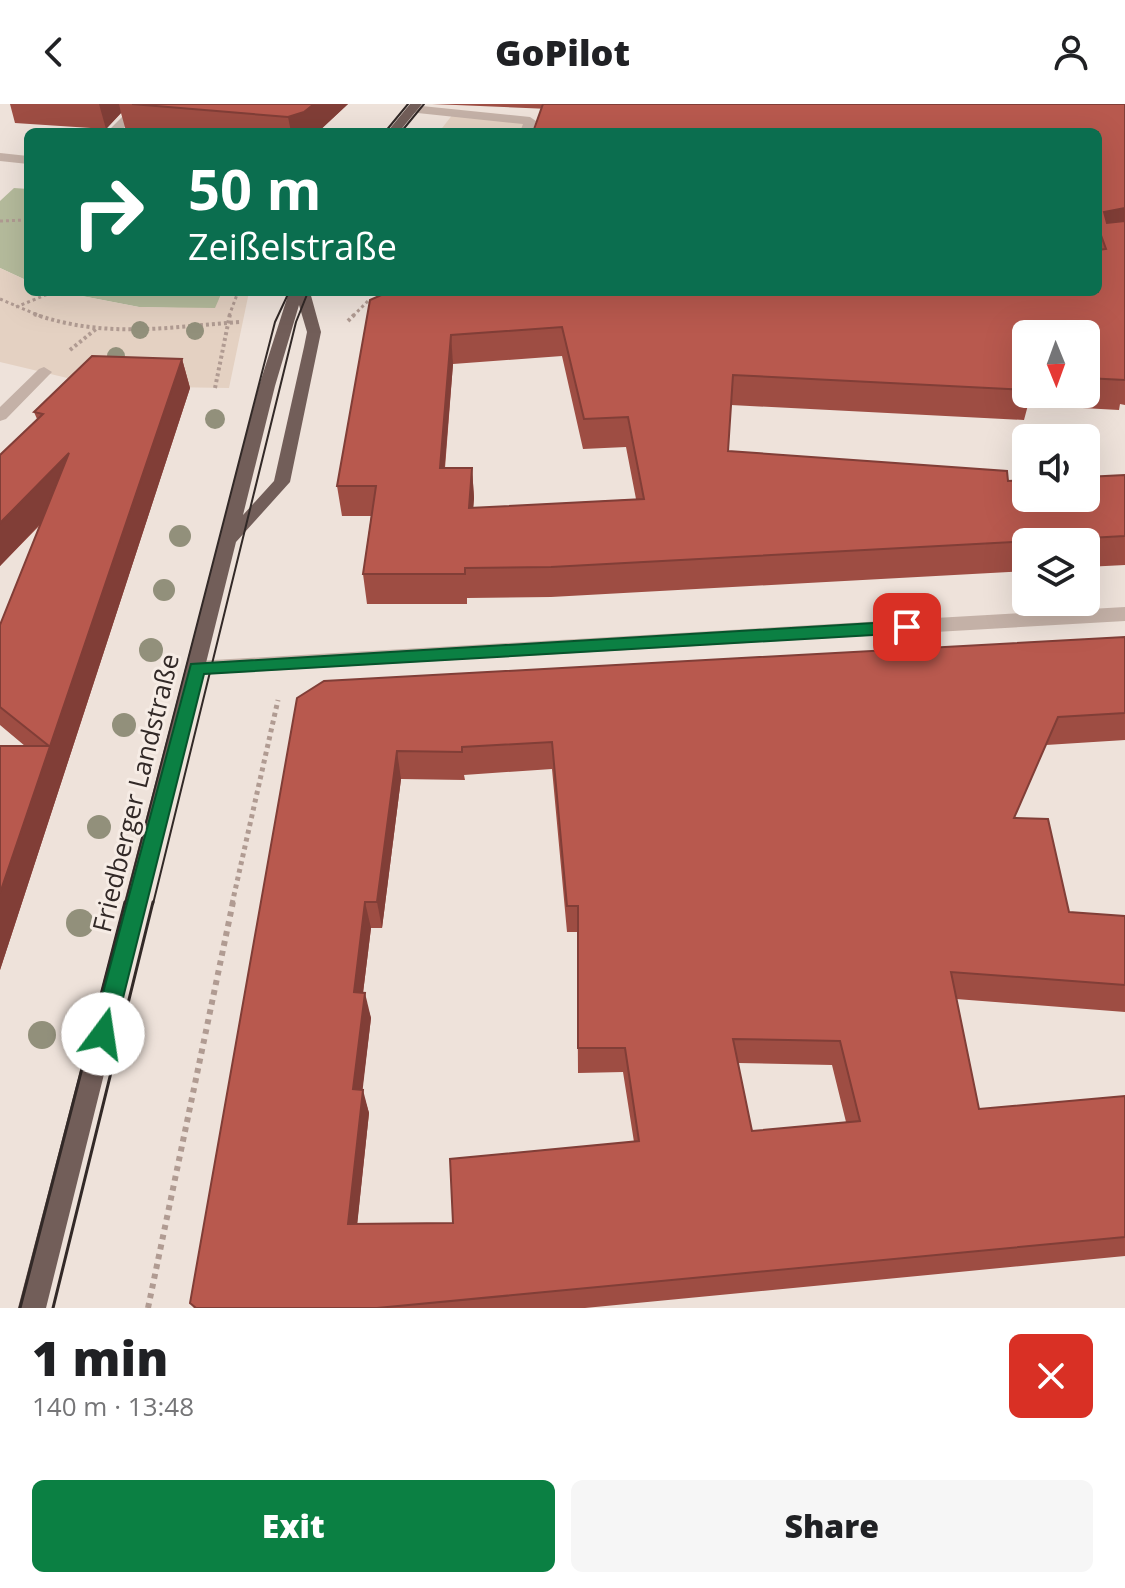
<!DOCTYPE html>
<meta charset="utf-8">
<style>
:root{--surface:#fff;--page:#f6f6f6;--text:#202124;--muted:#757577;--accent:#0b8043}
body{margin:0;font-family:"Open Sans",sans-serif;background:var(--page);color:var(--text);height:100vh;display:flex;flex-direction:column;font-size:30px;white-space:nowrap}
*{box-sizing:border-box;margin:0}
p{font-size:26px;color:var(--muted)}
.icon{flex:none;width:44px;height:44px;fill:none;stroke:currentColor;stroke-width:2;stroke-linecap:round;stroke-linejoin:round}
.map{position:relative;height:1204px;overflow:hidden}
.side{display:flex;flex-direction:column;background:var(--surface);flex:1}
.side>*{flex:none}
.guide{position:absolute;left:24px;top:24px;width:1078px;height:168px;border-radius:12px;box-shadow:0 8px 32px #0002;background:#0b6e4f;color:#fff;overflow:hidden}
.needle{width:52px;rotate:179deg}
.controls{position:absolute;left:1012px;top:216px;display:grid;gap:16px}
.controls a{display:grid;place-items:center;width:88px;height:88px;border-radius:12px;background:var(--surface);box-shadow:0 8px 32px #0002;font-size:40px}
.pin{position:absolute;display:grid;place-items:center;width:68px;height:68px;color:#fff;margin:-34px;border-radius:16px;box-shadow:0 4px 12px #0006}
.me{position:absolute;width:88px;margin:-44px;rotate:14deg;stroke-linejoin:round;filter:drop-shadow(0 0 6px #0008)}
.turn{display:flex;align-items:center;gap:28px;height:168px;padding:0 32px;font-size:36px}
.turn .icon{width:104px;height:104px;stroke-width:2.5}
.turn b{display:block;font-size:56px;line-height:68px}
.round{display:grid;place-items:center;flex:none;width:84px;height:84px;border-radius:12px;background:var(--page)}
.summary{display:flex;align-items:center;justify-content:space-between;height:136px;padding:0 32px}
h1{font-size:48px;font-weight:800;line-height:60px}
.cta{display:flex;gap:16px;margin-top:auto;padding:16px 32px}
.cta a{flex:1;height:92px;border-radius:12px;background:var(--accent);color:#fff;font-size:32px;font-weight:800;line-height:92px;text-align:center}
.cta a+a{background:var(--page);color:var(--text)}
header{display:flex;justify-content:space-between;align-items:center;height:104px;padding:0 32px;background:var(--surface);font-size:36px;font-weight:800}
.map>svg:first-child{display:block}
.green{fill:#b5bb9c}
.plaza{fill:#e4d1c2}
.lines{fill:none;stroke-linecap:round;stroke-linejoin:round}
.path-far3{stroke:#b09b92;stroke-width:3;stroke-dasharray:3 3;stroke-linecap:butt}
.path-far2{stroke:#b09b92;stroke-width:4;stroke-dasharray:3 3;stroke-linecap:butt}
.path-far1{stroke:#b09b92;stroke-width:5;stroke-dasharray:4 4;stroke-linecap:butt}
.path{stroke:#b09b92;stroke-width:6;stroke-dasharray:5 5;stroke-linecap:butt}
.lane{fill:#c4b1a7;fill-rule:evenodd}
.street{fill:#c4b1a7;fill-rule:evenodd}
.primary{fill:#725e59;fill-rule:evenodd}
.tram-far1{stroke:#322927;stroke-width:2}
.tram{stroke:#322927;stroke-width:3}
.tree{fill:#92907b}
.wall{fill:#9e4d43;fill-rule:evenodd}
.shaded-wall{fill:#813e37}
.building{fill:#b8594e;stroke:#813e37;stroke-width:2;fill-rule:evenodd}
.route{fill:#0b8043;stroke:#07532c;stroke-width:2}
.labels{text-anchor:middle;stroke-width:6;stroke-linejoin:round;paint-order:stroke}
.street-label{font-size:26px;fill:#322927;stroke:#f6ece5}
</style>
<header><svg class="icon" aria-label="back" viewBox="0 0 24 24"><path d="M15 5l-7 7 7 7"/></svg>GoPilot<svg class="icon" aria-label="person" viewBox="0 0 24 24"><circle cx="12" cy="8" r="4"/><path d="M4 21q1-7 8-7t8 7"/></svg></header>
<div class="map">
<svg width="1125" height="1204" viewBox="0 0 1125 1204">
<rect width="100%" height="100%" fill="#eee2da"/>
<g class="green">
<path d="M 14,84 L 28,85 L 28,177 L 0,164 L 0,97 Z"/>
<path d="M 61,188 L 222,188 L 216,205 L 139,203 Z"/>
</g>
<g class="plaza">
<path d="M 453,10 L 530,17 L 526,28 L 439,28 Z"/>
<path d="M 0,164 L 28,177 L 28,188 L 61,188 L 139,203 L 215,204 L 222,188 L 249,188 L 229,284 L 101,282 L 0,258 Z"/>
</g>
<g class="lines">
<g class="path-far3">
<path d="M 0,117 L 28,116"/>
<path d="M 0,195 L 40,212"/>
<path d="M 16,203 L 53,188"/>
<path d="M 229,212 L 238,188"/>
<path d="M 353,212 L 369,196"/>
</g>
<g class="path-far2">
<path d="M 34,210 C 105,235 169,223 240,218"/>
<path d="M 348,217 L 355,210"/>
<path d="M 70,246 L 96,225"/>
<path d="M 215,284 L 230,210"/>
</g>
<path class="path-far1" d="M 232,800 L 278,596"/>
<path class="path" d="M 148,1204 L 233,798"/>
<path class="lane" d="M 412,1 L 530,13 L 536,17 L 532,28 L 520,28 L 523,20 L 408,8 L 406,5 Z"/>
<g class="street">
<path d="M 135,0 L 148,0 L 120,28 L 107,28 Z"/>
<path d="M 0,49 L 28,52 L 28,60 L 0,57 Z"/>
<path d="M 44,263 L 52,268 L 49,271 L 6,315 L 0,317 L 0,303 L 39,265 Z"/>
<path d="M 1125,503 L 1125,517 L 197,571 L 187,564 L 197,557 Z"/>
</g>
<g class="primary">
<path d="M 410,0 L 422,0 L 399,28 L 387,28 Z"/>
<path d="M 289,188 L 310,188 L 321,228 L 290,378 L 236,438 L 46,1204 L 18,1204 L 259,282 ZM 299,201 L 307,228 L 304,243 L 274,377 L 243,411 L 275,282 Z"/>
</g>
<g class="tram-far1">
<path d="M 385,28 L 408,0"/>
<path d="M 401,28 L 424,0"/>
<path d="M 125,800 L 275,218 L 289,188"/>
<path d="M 153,800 L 296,218 L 308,188"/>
</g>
<g class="tram">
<path d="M 20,1204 L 125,798"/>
<path d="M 53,1204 L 153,798"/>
</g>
</g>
<g class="tree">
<circle cx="140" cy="226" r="9"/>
<circle cx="195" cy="227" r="9"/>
<circle cx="116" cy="252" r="9"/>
<circle cx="215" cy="315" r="10"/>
<circle cx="180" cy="432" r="11"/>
<circle cx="164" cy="486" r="11"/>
<circle cx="151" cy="546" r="12"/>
<circle cx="124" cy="621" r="12"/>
<circle cx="99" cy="723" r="12"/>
<circle cx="80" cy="819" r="14"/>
<circle cx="42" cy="931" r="14"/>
</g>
<g class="wall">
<path d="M 10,0 L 348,0 L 318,28 L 141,28 L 126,27 L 121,9 L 106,25 L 15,19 Z"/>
<path d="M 432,0 L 1125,0 L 1125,301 L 1120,300 L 1119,306 L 1028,301 L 1024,316 L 731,301 L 728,347 L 1008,377 L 1125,371 L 1125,461 L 1086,463 L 1086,438 L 1026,438 L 1026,467 L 551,493 L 467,494 L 467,500 L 367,500 L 363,470 L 371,412 L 342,412 L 337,382 L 370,196 L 1098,188 L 1098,28 ZM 1026,230 L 1086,230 L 1086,290 L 1026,290 ZM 562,252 L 583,345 L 626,343 L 636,395 L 473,404 L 474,394 L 472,364 L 445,364 L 453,260 Z"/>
<path d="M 182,255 L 190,284 L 0,866 L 0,642 L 25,642 L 0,621 L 0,521 L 41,420 L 0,462 L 0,351 L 37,315 L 34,308 Z"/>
<path d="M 1125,533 L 1125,636 L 1046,641 L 1014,714 L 1069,808 L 1125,812 L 1125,908 L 956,895 L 979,1005 L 1125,992 L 1125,1152 L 585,1204 L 194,1204 L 190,1199 L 297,594 ZM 552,665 L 567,828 L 577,828 L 578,969 L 623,968 L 634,1038 L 453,1119 L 357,1120 L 369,1009 L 362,986 L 371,914 L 363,889 L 371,824 L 382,824 L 401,675 L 465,676 L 464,671 ZM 738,959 L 832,961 L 846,1018 L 752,1027 Z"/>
</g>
<g class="shaded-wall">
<path d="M 99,0 L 119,0 L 121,9 L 106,25 Z"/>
<path d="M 314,0 L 348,0 L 318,28 L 291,28 L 288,13 Z"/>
<path d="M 1125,104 L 1125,131 L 1102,135 L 1104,108 Z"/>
<path d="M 451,231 L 453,260 L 442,394 L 440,364 Z"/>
<path d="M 182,255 L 190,284 L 0,866 L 0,789 Z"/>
<path d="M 69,349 L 79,379 L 0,462 L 0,419 Z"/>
<path d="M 472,364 L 474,394 L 471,434 L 469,404 Z"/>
<path d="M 397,647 L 401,675 L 382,824 L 377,798 Z"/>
<path d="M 365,798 L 371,824 L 360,913 L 354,888 Z"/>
<path d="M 365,889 L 371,914 L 360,1008 L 353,985 Z"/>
<path d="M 363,986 L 369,1009 L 355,1141 L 348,1120 Z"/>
</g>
<g class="building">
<path d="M 132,0 L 314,0 L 304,8 L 288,13 Z"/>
<path d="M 543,0 L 1125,0 L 1125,104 L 1104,108 L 1107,119 L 1125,117 L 1125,276 L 1086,274 L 1086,230 L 1026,230 L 1026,286 L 733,271 L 728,347 L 1007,367 L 1008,377 L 1026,376 L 1026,394 L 1086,394 L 1086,373 L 1125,371 L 1125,432 L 551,463 L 465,464 L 465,470 L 363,470 L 376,382 L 337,382 L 370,196 L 388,188 L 1098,188 L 1098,146 L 1106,145 L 1098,123 L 1098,28 L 533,28 ZM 562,223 L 584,315 L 628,313 L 644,395 L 469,404 L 472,364 L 440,364 L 451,231 Z"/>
<path d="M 92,252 L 182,255 L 0,789 L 0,642 L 49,642 L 0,603 L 0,521 L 69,349 L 0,419 L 0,351 L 43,310 L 34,308 Z"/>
<path d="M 1125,533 L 1125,609 L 1058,613 L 1014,714 L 1048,715 L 1069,808 L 1125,812 L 1125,881 L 951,868 L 979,1005 L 1125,992 L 1125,1133 L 377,1204 L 196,1204 L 190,1199 L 297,594 L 324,577 ZM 552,638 L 567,802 L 578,802 L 578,944 L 625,944 L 639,1037 L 450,1055 L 453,1119 L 348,1120 L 363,986 L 353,985 L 365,889 L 354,888 L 365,798 L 377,798 L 397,647 L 462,648 L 462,643 ZM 733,935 L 840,937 L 860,1017 L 752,1027 Z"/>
</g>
<path class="route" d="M 907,517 L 916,523 L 907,529 L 204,570 L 114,930 L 111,937 L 103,940 L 95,937 L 92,930 L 191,560 Z"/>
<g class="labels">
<g class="street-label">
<text transform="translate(136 689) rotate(-76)" y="9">Friedberger Landstraße</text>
</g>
</g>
</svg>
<div class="controls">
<a><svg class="needle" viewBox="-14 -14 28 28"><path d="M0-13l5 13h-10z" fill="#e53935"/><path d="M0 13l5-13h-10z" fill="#757577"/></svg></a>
<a><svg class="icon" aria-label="sound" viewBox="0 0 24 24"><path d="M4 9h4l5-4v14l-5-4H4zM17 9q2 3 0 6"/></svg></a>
<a><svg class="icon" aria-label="layers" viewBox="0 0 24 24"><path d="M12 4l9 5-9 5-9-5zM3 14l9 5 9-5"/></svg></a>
</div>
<div class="pin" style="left:907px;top:523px;background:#d93025"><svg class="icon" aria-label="arrive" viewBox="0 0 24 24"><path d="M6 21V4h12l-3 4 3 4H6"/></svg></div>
<svg class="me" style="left:103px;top:930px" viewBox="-20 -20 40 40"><circle r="19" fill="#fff"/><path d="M0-13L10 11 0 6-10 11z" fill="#0b8043"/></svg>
<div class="guide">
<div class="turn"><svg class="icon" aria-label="right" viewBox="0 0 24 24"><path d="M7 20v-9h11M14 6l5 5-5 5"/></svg><div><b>50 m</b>Zeißelstraße</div></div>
</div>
</div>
<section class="side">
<div class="summary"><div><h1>1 min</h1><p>140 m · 13:48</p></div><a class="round" style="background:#d93025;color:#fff"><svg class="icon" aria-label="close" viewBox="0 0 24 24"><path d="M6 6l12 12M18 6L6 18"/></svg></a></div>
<div class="cta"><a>Exit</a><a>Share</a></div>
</section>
